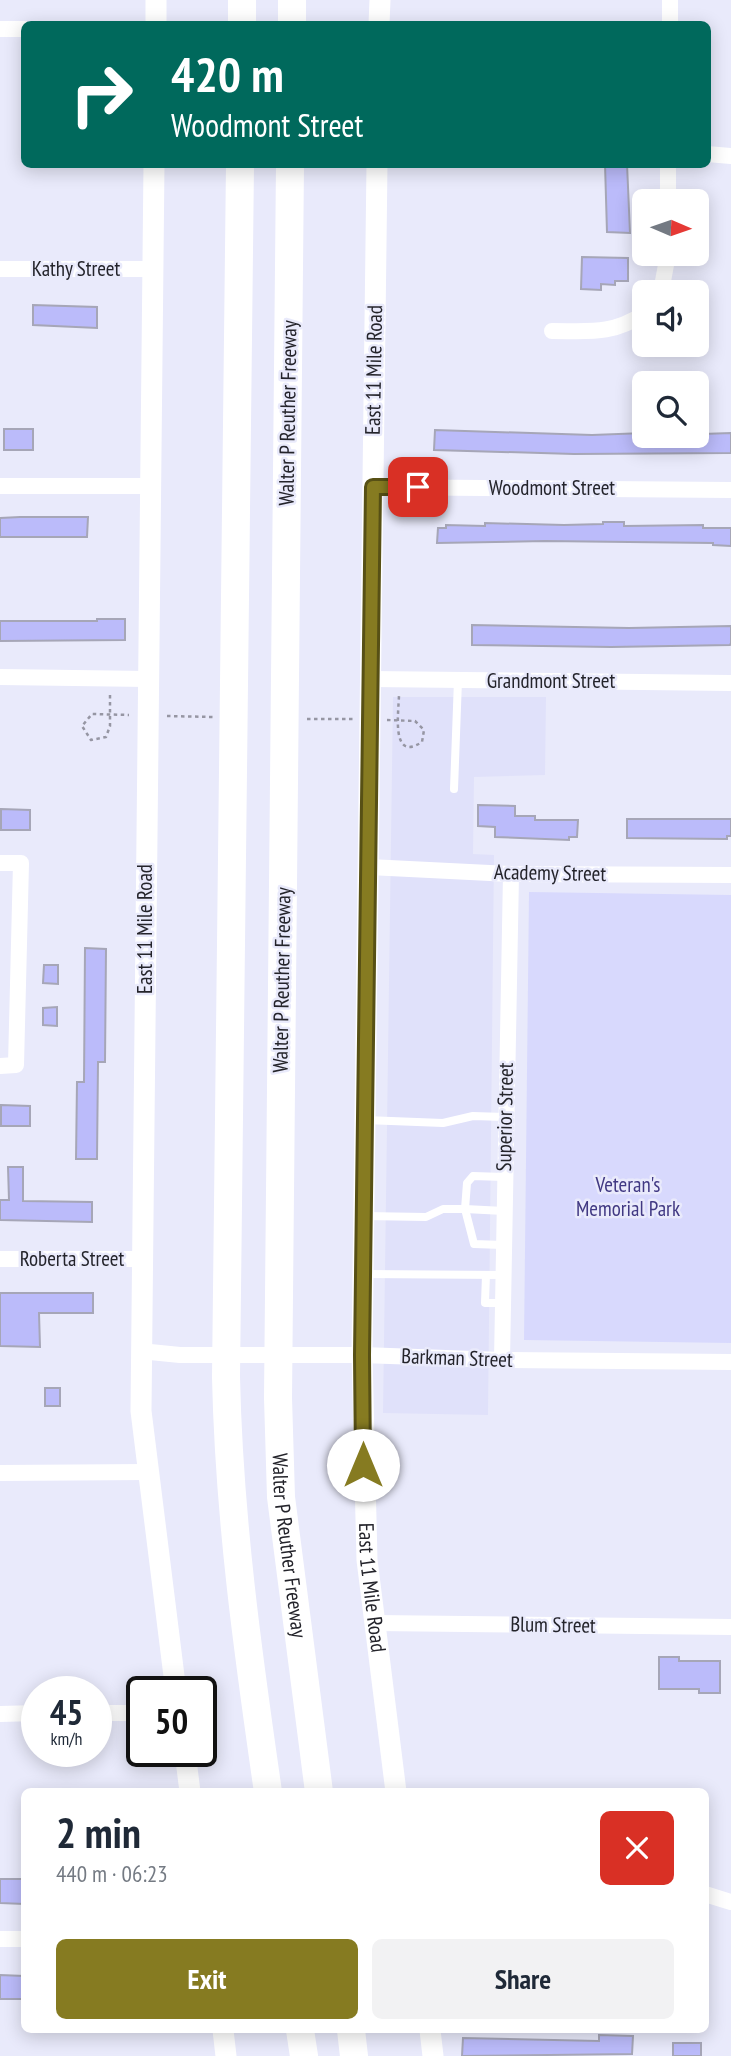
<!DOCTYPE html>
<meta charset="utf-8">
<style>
:root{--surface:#fff;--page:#f2f2f3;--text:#1f2937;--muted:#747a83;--accent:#867b21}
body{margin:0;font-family:"PT Sans Narrow",sans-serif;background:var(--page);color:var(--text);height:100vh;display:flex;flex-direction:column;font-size:26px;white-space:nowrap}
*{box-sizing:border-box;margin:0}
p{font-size:23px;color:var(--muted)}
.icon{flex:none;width:38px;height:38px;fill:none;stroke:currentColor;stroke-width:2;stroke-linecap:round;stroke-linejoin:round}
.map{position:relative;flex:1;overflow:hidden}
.sheet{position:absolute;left:21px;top:1788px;width:688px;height:245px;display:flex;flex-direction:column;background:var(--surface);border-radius:10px;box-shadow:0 4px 18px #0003}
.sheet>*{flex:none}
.top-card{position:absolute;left:21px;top:21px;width:690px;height:147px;border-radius:10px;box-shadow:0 4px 18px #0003;background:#00695c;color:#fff;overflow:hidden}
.needle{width:46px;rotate:92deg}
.buttons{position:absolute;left:632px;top:189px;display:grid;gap:14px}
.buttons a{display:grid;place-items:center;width:77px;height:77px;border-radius:10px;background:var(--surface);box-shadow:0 4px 18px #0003;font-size:35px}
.speed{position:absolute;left:21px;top:1676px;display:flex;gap:14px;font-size:35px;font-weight:700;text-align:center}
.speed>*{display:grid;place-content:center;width:91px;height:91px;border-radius:50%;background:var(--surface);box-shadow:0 4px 18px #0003;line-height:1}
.speed small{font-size:18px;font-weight:400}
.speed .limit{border:4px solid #111;border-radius:10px;background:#fff;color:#111}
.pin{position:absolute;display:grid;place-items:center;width:60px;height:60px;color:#fff;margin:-30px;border-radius:14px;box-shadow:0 4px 10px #0006}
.me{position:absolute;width:77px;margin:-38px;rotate:0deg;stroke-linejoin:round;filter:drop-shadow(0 0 5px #0008)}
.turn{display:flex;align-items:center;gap:24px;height:147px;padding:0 35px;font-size:32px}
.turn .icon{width:91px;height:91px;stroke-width:2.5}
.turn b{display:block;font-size:49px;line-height:60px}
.round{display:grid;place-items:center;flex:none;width:74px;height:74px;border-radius:10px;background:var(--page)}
.headline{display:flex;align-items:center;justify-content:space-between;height:119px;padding:0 35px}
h1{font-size:42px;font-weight:600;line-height:52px}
.primary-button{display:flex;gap:14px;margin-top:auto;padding:14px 35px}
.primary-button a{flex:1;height:80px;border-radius:10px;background:var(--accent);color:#fff;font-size:28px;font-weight:600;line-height:80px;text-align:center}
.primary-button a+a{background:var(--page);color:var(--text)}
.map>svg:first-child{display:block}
.built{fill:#e0e1fa}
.green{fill:#d8d9fd}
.building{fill:#bbbbfa;stroke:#a6a6b7;stroke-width:2}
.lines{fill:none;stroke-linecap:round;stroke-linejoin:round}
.path{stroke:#9696a3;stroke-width:2.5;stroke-dasharray:3.5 3.5;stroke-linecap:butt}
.service{stroke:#fff;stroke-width:8}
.minor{stroke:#fff;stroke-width:16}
.secondary{stroke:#fff;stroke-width:21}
.motorway{stroke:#fff;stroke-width:28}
.route-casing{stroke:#575015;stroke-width:18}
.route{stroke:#867b21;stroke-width:12}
.labels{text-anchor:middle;stroke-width:5;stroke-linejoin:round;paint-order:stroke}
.street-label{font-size:21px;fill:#24242b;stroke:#e9eafb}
.park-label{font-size:21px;fill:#413983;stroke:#e9eafb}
</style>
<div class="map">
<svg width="731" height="2056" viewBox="0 0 731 2056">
<rect width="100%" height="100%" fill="#e9eafb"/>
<path class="built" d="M 393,697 L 546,697 L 545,775 L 474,777 L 473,854 L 494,855 L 488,1415 L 383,1413 Z"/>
<path class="green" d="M 529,892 L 731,895 L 731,1343 L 524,1340 Z"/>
<g class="building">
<path d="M 605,164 L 627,164 L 630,233 L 607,232 Z"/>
<path d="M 582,257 L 628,258 L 628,281 L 615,281 L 615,285 L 601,284 L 601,290 L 581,289 Z"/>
<path d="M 33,305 L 97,307 L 97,328 L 33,325 Z"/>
<rect x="4" y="429" width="29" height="21"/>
<path d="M 435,430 L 592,435 L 644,433 L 644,436 L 731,433 L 731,453 L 574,454 L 434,450 Z"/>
<path d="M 20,517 L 88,517 L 87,537 L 0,537 L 0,518 Z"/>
<path d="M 603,522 L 624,522 L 624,526 L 703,525 L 703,528 L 731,528 L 731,546 L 713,545 L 713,543 L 545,541 L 437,543 L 438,528 L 446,528 L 446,525 L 485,526 L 485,523 L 564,525 L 603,524 Z"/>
<path d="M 97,619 L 125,619 L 125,640 L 0,641 L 0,621 L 97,621 Z"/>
<path d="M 472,625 L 629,628 L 731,626 L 731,643 L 730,645 L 611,647 L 472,645 Z"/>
<path d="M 478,805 L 515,806 L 515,816 L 535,816 L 535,820 L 578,820 L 577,837 L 569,837 L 569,840 L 495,837 L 495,827 L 478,826 Z"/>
<path d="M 1,809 L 30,810 L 30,830 L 1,830 Z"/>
<path d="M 627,819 L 731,819 L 731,836 L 727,836 L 727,839 L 627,838 Z"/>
<path d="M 85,948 L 106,949 L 105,1062 L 98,1062 L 97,1159 L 76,1159 L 77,1082 L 84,1082 Z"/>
<path d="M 44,965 L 58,965 L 58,984 L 43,983 Z"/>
<path d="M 57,1007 L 57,1026 L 43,1025 L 43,1008 Z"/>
<path d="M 1,1105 L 30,1106 L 30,1126 L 1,1126 Z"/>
<path d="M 8,1167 L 23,1167 L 23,1201 L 92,1202 L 92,1222 L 0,1220 L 0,1200 L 9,1200 Z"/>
<path d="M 0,1293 L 93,1293 L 93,1313 L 39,1313 L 40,1347 L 0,1346 Z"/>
<rect x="45" y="1388" width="15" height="18"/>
<path d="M 659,1657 L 679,1657 L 679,1661 L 720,1661 L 720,1693 L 699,1693 L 699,1689 L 659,1689 Z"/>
<path d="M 0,1879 L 24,1879 L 24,1904 L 0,1903 Z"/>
<path d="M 0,1975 L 24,1976 L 24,1999 L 0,1999 Z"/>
<path d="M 599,2035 L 633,2036 L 632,2054 L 462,2056 L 463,2038 L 599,2041 Z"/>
<rect x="673" y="2043" width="28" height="13"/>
</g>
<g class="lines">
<g class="path">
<path d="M 110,695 L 110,726 L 106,737 L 91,740 L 82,726 L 92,714 L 129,715"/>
<path d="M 167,716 L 213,717"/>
<path d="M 307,719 L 353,719"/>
<path d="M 387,720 L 415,721 L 424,730 L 422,742 C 390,763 399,711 399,694"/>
</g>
<g class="service">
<path d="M 454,789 L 458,680"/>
<path d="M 365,1120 L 443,1123 L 473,1116 L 505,1117"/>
<path d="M 504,1177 L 473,1176 L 467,1183 L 465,1209 L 504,1211"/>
<path d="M 364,1216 L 426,1217 L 443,1209 L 465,1209 L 474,1244 L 503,1245"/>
<path d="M 363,1274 L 503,1275"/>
<path d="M 486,1275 L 485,1303 L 503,1303"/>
</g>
<g class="minor">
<path d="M 670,24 L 670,0"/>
<path d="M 0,29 L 24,29"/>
<path d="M 707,154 L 731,156"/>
<path d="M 668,164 L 668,201"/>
<path d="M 0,269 L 153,269"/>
<path d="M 661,292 L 668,254"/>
<path d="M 552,331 C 590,331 611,335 644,314"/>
<path d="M 0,486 L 151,486"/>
<path d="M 373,487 L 731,490"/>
<path d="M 0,677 L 148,679"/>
<path d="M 371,679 L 731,683"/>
<path d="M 0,863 L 21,863 L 16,1065 L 0,1066"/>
<path d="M 369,867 L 511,874 L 731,875"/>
<path d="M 0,1259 L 143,1259"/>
<path d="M 140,1351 L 180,1355 L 362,1355 L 502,1360 L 731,1362"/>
<path d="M 502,1360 L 511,874"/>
<path d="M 0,1473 L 148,1472"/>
<path d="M 375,1623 L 731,1627"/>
<path d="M 96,1713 L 142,1713"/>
<path d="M 0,1714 L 37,1713"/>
<path d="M 705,1894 L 731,1902"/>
<path d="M 0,1939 L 24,1939"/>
</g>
<g class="secondary">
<path d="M 156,24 L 156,0"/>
<path d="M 379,24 L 380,0"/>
<path d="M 154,164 L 141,1411 L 176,1692"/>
<path id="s1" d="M 377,164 L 362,1355 L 367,1560 L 396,1792"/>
<path d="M 185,1752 L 190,1792"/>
<path d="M 223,2030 L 226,2056"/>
<path d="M 430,2030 L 433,2056"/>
</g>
<g class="motorway">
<path d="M 242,24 L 242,0"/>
<path d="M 292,24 L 292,0"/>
<path d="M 240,164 L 226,1377 C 229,1517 248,1654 268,1792"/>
<path id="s2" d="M 290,164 L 278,1398 L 281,1497 L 319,1792"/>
<path d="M 300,2030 L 304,2056"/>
<path d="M 351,2030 L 354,2056"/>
</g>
</g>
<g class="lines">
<defs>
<path id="route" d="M 363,1465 L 362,1355 L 373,487 L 418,487"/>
</defs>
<use href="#route" class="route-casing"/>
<use href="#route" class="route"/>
</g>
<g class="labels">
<g class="street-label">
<text x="76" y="276">Kathy Street</text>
<text transform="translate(374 370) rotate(-89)" y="7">East 11 Mile Road</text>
<text transform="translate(288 413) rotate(-89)" y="7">Walter P Reuther Freeway</text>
<text x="552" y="495">Woodmont Street</text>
<text x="551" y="688">Grandmont Street</text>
<text transform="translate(550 873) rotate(1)" y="7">Academy Street</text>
<text transform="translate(145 929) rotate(-90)" y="7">East 11 Mile Road</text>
<text transform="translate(282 980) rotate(-89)" y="7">Walter P Reuther Freeway</text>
<text transform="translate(505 1117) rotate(-89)" y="7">Superior Street</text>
<text x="72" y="1266">Roberta Street</text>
<text transform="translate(457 1358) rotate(2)" y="7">Barkman Street</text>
<text dy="7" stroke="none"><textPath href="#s2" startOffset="1382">Walter P Reuther Freeway</textPath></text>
<text dy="7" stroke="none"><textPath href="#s1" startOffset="1424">East 11 Mile Road</textPath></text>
<text transform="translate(553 1625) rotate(1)" y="7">Blum Street</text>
</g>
<g class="park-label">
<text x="628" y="1192">Veteran's<tspan x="628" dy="24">Memorial Park</tspan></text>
</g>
</g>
</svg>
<div class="buttons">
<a><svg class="needle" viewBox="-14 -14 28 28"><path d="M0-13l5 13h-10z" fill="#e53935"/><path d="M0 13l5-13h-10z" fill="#747a83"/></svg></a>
<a><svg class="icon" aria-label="sound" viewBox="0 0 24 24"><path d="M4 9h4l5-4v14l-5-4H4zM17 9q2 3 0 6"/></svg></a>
<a><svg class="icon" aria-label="search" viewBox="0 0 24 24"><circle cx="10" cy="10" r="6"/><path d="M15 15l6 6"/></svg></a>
</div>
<div class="speed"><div>45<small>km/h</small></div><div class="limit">50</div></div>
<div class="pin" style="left:418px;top:487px;background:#d93025"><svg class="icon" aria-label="arrive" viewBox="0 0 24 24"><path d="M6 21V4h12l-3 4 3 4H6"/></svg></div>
<svg class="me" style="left:363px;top:1465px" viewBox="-20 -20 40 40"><circle r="19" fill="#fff"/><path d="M0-13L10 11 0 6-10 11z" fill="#867b21"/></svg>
<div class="top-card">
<div class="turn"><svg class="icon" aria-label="right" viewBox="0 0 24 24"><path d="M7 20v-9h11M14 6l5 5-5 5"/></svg><div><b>420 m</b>Woodmont Street</div></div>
</div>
<section class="sheet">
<div class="headline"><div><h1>2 min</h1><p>440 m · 06:23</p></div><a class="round" style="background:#d93025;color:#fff"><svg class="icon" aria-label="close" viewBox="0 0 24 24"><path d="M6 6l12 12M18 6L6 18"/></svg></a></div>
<div class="primary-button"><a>Exit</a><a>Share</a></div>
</section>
</div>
